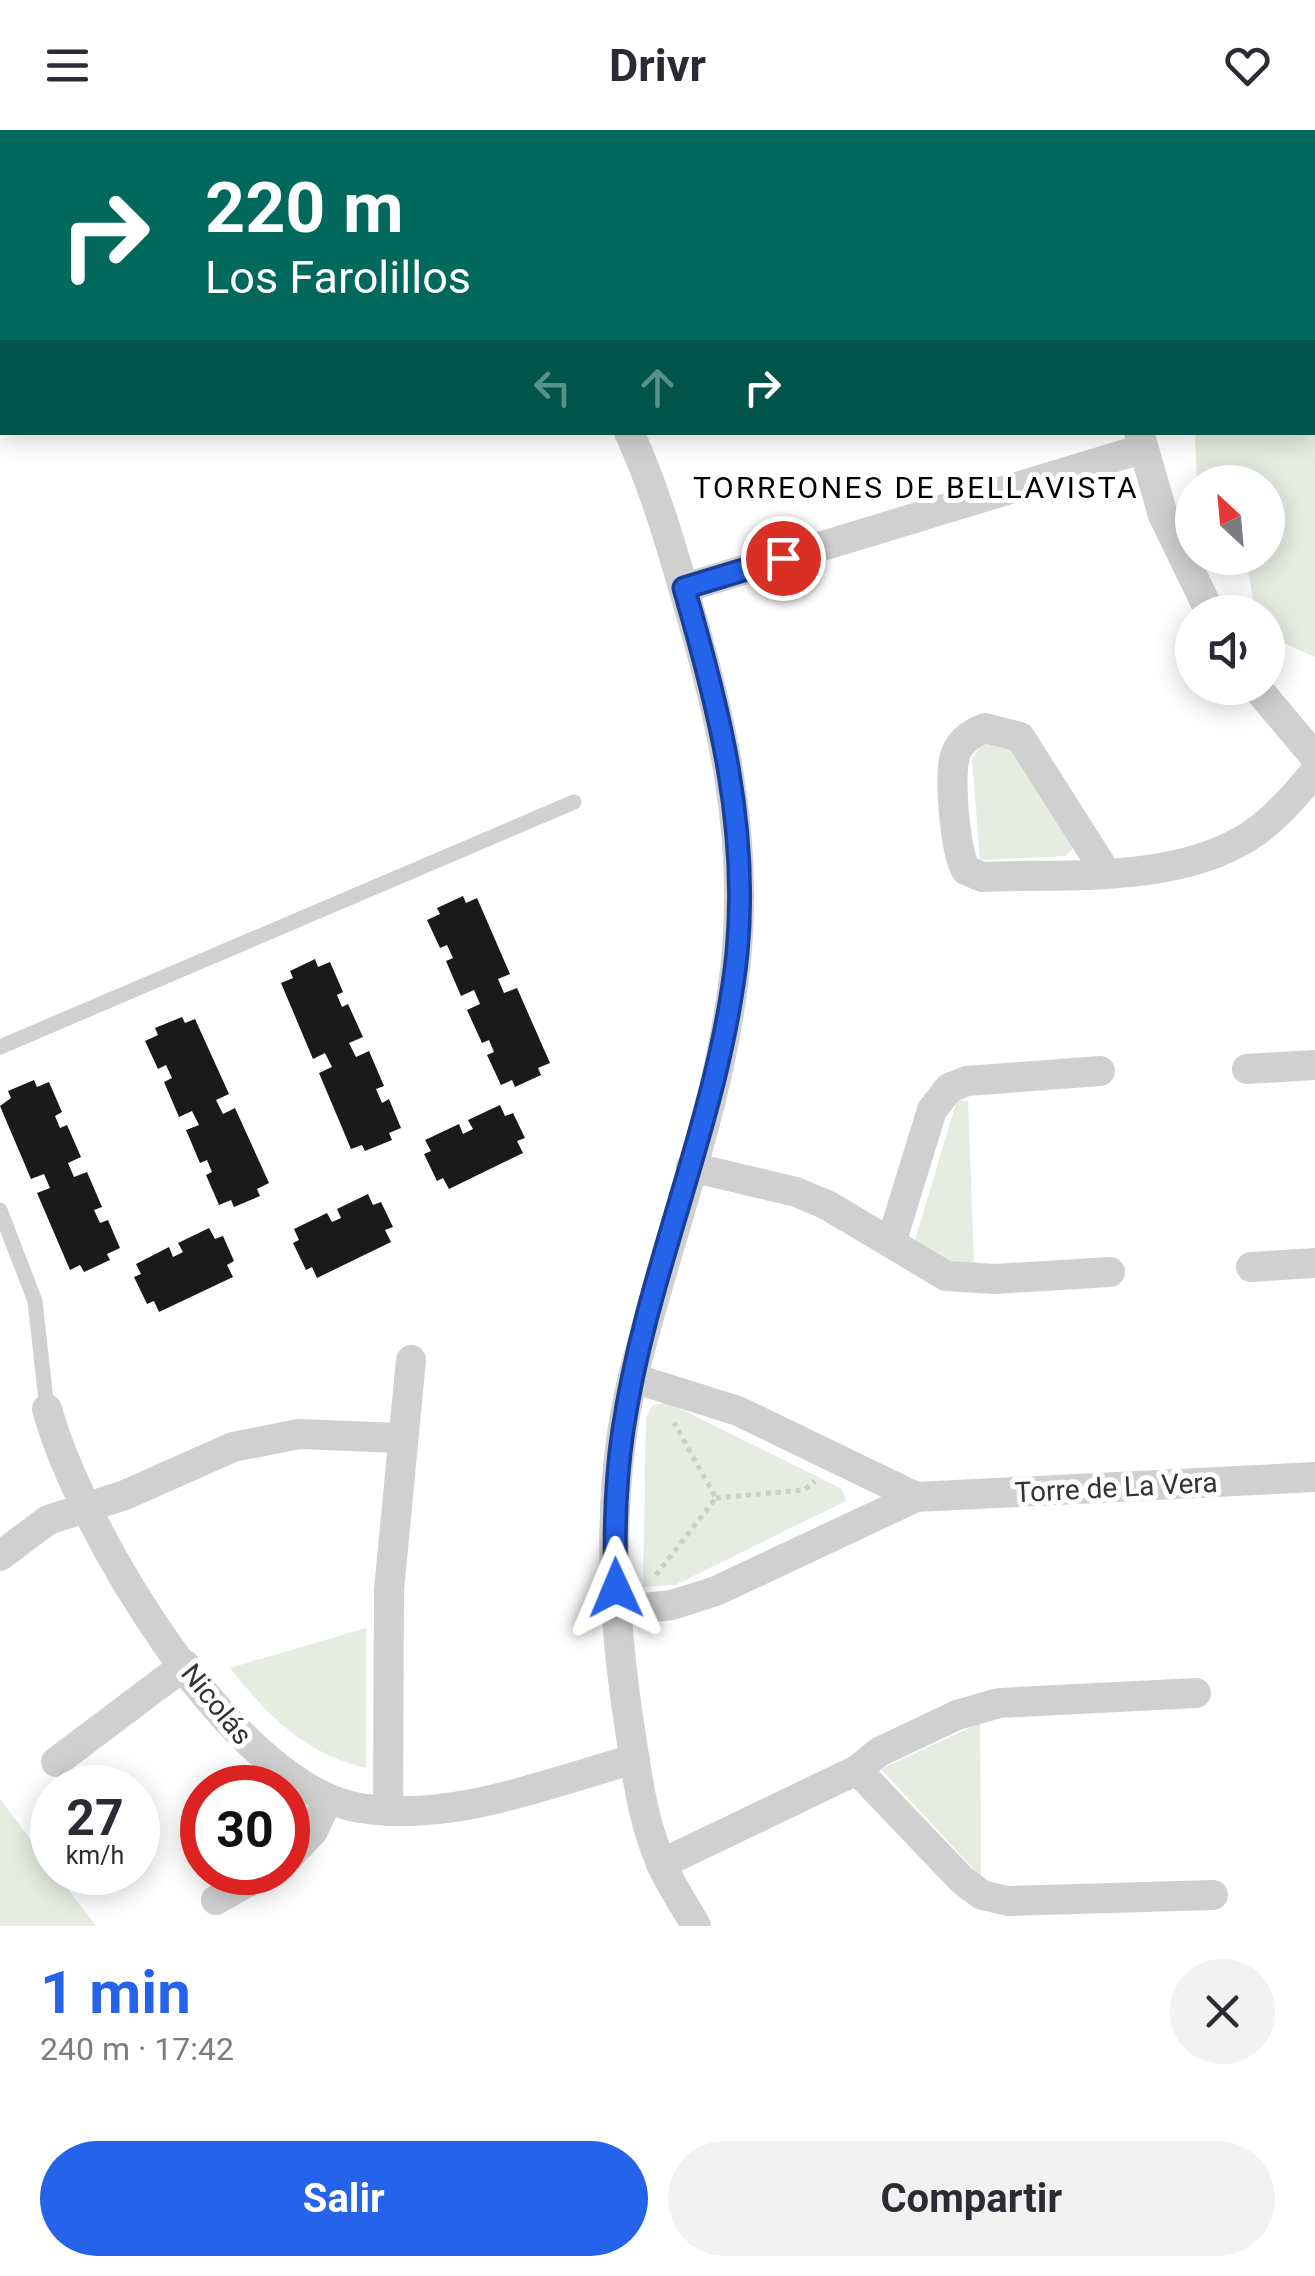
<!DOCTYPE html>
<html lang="es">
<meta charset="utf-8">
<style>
:root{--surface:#fff;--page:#f2f2f3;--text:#2b2b33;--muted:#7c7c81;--accent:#2563eb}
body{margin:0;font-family:Roboto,sans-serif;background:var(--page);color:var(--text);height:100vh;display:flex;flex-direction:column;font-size:38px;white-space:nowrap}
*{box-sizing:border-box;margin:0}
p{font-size:32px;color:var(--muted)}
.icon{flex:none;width:55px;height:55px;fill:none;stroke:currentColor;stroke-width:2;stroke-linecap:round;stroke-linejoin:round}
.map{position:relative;height:1796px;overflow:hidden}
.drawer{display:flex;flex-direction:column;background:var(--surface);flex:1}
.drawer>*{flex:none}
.top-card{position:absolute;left:0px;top:0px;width:1315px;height:305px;box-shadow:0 5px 25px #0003;background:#00695c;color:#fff;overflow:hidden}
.needle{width:65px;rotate:334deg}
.fabs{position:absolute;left:1175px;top:335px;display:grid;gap:20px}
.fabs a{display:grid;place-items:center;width:110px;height:110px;border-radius:50%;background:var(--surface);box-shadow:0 5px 25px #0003;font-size:50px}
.speed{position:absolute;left:30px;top:1635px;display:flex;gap:20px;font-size:50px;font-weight:700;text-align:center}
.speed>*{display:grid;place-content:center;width:130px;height:130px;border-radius:50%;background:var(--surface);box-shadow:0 5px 25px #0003;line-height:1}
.speed small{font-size:25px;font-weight:400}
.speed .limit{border:15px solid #d22;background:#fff;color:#111}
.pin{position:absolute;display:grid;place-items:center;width:85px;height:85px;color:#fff;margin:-42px;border:5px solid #fff;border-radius:50%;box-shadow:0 2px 10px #0007}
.me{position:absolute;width:110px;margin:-55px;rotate:359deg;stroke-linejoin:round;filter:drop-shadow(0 0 8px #0008)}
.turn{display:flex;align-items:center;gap:35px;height:210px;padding:0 40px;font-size:45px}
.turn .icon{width:130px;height:130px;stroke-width:2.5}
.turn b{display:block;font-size:70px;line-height:85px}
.lanes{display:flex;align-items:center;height:95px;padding:0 40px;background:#0003;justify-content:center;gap:50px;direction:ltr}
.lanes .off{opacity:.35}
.round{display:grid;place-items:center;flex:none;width:105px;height:105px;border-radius:52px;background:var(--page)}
.headline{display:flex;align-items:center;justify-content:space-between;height:170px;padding:0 40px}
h1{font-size:60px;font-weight:700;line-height:75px;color:var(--accent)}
.cta{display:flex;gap:20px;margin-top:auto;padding:20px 40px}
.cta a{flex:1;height:115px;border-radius:60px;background:var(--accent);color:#fff;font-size:40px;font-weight:700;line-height:115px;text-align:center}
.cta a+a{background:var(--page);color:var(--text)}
header{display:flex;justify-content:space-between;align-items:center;height:130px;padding:0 40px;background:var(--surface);font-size:45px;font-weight:700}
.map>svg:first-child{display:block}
.green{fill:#e6ecdf}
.building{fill:#1a1a1a}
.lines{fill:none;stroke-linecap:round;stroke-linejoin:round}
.path{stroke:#cdcdcd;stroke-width:5;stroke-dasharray:5 5;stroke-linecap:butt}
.service{stroke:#d0d0d0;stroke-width:15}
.minor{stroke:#d0d0d0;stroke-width:30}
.route-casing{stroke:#184099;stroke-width:25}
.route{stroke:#2563eb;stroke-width:18}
.labels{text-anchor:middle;stroke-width:10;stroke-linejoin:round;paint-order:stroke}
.street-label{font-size:28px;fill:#333;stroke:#fff}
.neighbourhood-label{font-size:30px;letter-spacing:2.5px;fill:#000;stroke:#fff}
</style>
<header><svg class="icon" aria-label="menu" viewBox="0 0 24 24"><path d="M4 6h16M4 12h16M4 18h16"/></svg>Drivr<svg class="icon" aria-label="heart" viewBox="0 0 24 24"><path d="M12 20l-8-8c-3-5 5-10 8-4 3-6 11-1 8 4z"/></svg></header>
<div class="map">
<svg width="1315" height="1796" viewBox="0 0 1315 1796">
<rect width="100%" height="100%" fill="#fff"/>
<g class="green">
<path d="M 1246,0 L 1315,0 L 1315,527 L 1268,506 L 1268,482 L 1255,482 L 1246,428 L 1268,428 L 1268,352 L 1197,352 L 1195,303 L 1312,302 L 1312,2 Z"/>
<path d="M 994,611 L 1007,613 L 1077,714 L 1065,726 L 980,730 L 972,629 L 981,616 Z"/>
<path d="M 957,970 L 968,971 L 974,1135 L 946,1132 L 915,1110 Z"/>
<path d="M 667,1272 L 842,1359 L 846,1371 L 675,1455 L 643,1457 L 646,1288 L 652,1276 Z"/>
<path d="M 366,1498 L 366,1638 C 304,1623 269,1587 230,1538 Z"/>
<path d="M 980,1593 L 981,1747 L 881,1639 Z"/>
<path d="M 0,1669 L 96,1796 L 0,1796 Z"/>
</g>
<g class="building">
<path d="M 463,766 L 466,773 L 477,768 L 510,844 L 498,849 L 504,863 L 517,858 L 550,933 L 538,938 L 541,945 L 515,957 L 512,950 L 501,955 L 487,925 L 494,922 L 489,910 L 482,913 L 467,880 L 480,874 L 474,860 L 461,866 L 446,831 L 453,828 L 447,815 L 440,818 L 427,790 L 440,784 L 437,778 Z"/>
<path d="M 315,829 L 318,837 L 330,832 L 343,862 L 337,865 L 342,877 L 348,874 L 363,907 L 349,913 L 356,927 L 369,921 L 384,956 L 376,959 L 382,973 L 389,969 L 401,998 L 389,1003 L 392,1010 L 365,1021 L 362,1015 L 351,1019 L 319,943 L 332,937 L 325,923 L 313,929 L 281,853 L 293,848 L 290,841 Z"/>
<path d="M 182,887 L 185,893 L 195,889 L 229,964 L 216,970 L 223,984 L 235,978 L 269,1053 L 257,1059 L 260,1066 L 234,1077 L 231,1070 L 219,1075 L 206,1045 L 212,1042 L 207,1030 L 200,1033 L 186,1000 L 199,995 L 192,981 L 179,987 L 164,952 L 172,948 L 166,935 L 158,939 L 145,911 L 158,905 L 155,898 Z"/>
<path d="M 34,950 L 37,957 L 49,952 L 62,982 L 55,986 L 60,998 L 67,995 L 81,1027 L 68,1033 L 74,1047 L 87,1042 L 102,1077 L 94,1080 L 100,1093 L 108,1090 L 120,1118 L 107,1124 L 110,1130 L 84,1142 L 80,1135 L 70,1140 L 37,1063 L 50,1058 L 44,1044 L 31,1049 L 0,976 L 11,968 L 8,961 Z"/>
<path d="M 500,975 L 505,986 L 513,983 L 525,1008 L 517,1011 L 523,1023 L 449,1059 L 443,1048 L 437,1051 L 424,1024 L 431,1021 L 425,1010 L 459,994 L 463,1004 L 473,999 L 468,990 Z"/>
<path d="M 368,1064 L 373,1075 L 381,1072 L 393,1097 L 385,1100 L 391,1112 L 317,1148 L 312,1137 L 306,1140 L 293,1113 L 299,1110 L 294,1099 L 327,1083 L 332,1092 L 341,1088 L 337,1079 Z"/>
<path d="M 209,1098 L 215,1109 L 223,1106 L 234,1131 L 227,1135 L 233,1147 L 159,1182 L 154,1171 L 147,1174 L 134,1147 L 141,1144 L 136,1134 L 169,1117 L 173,1127 L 183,1122 L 178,1113 Z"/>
</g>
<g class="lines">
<g class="path">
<path d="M 716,1368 L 804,1360 L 815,1351"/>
<path d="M 656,1445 L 716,1368 L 674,1293"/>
</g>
<g class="service">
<path d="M 0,917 L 574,672"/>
<path d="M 0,1080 L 35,1171 L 47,1279"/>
</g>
<g class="minor">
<path d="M 455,0 L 456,2"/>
<path d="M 910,2 L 910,0"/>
<path d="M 1124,2 L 1124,0"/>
<path d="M 629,302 C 655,359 672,418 689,478 C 722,591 747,701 737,819 C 725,965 668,1105 633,1247 C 605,1363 612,1483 630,1600 C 637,1645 643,1694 662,1735 C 671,1756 685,1776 696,1796"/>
<path d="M 1139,302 L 1163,385 L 1210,482"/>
<path d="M 684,458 L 1142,319"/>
<path d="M 1257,558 L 1315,627"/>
<path d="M 1105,741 L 1020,607 L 985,598 C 972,603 961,610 956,623 C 948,642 955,723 966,740 L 982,747 C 1068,743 1172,754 1248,707 C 1275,690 1295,665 1315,642"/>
<path d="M 1247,939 L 1315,935"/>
<path d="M 691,1037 L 796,1062 L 827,1075 L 946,1146 L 994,1149 L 1110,1142"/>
<path d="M 891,1113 L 932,980 L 949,958 L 967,951 L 1100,941"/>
<path d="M 1251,1137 L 1315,1133"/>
<path d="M 633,1248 L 738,1281 L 916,1367"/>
<path d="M 47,1279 C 79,1396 231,1657 360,1678 C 452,1693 547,1653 635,1629"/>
<path d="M 0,1426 L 48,1390 L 125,1365 L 233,1317 L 299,1304 L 400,1308"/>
<path d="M 616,1481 L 672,1475 L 716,1461 L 916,1367 L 1315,1347"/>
<path d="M 56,1632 L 185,1535"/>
<path d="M 857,1640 L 962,1750 L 982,1765 L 1008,1771 L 1213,1765"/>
<path d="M 388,1681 L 389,1460 L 411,1230"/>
<path d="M 288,1727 L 313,1701 L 328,1669"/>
<path d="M 661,1734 L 857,1640 L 879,1622 L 957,1585 L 999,1573 L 1196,1563"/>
<path d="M 216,1770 L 265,1742"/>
</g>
</g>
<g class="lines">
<defs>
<path id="route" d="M 616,1458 C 614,1405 615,1353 623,1300 C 647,1138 720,986 737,823 C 749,696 719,578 684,458 L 783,428"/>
</defs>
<use href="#route" class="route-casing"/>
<use href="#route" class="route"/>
</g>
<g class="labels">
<g class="street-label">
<text transform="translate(1116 1357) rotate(-3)" y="10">Torre de La Vera</text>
<text transform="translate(217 1574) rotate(51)" y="10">Nicolás</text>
</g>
<g class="neighbourhood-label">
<text x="916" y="368">TORREONES DE BELLAVISTA</text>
</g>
</g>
</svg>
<div class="fabs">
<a><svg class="needle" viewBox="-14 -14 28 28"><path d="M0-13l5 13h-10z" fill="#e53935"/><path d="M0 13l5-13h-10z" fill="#7c7c81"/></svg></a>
<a><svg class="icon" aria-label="sound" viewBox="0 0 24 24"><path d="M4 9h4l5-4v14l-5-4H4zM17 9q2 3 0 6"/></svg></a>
</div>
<div class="speed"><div>27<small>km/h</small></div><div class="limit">30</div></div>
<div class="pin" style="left:783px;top:428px;background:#d93025"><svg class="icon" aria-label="arrive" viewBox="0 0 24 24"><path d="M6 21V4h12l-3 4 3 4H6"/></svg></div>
<svg class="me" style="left:616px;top:1458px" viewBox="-20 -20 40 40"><path d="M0-17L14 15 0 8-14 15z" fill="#2563eb" stroke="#fff" stroke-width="4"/></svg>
<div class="top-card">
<div class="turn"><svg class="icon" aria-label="right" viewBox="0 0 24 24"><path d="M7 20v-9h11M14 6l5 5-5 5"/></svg><div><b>220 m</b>Los Farolillos</div></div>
<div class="lanes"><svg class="icon off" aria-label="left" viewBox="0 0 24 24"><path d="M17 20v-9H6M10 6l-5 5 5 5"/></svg><svg class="icon off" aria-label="ahead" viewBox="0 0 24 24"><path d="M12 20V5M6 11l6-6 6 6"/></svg><svg class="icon" aria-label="right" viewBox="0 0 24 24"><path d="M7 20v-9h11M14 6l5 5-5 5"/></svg></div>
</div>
</div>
<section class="drawer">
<div class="headline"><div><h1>1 min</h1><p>240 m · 17:42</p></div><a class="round"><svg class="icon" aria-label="close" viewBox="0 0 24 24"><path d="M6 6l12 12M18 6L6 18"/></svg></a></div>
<div class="cta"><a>Salir</a><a>Compartir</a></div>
</section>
